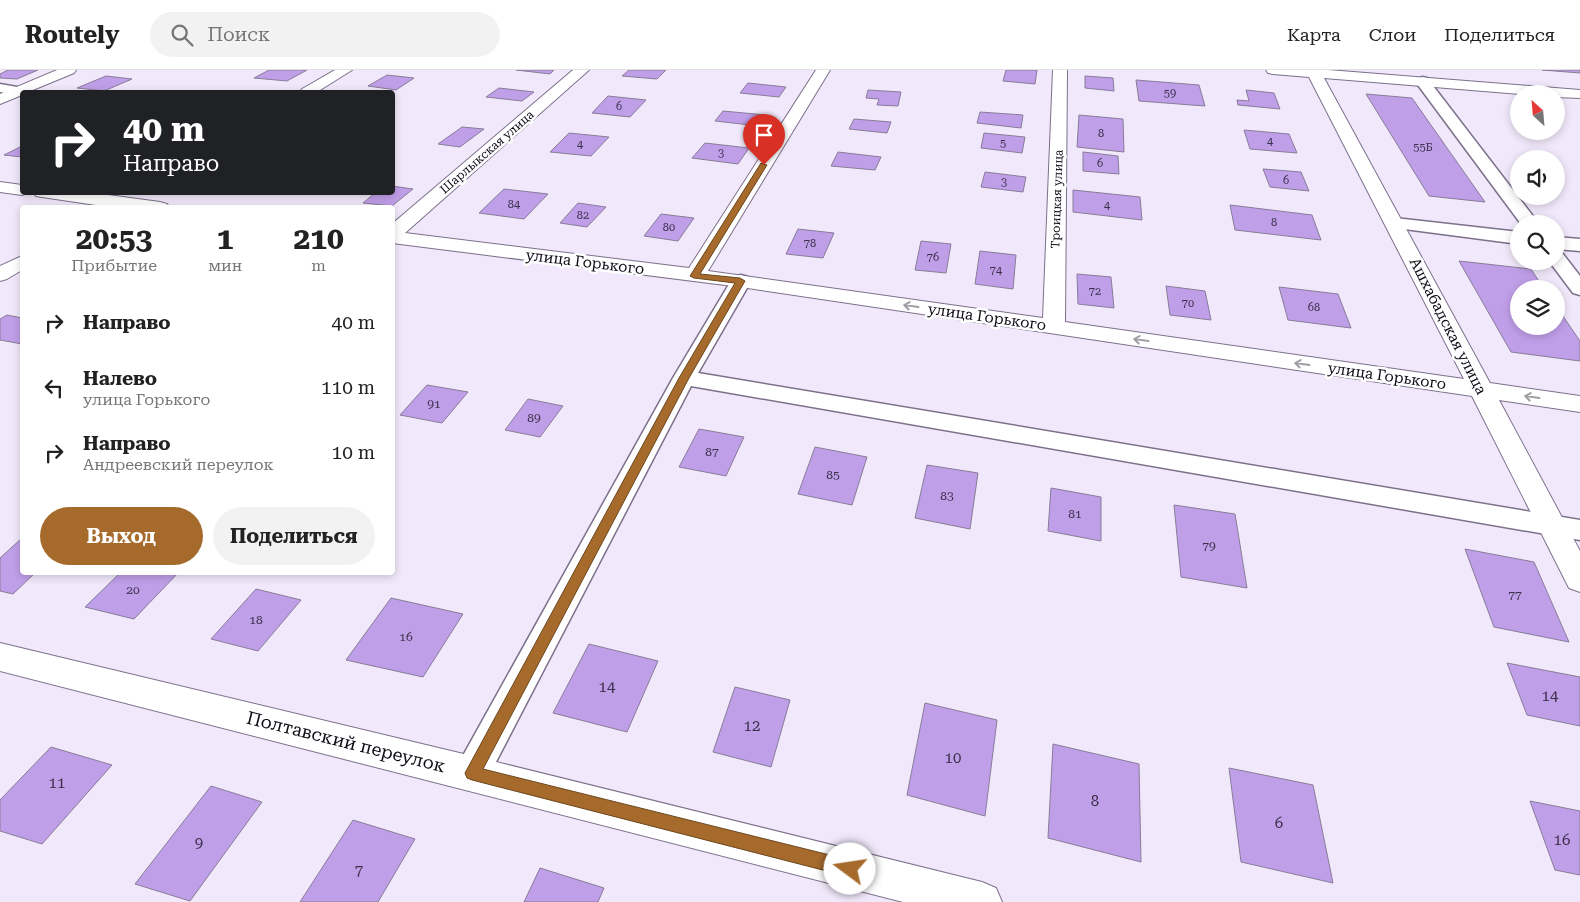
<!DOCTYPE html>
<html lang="ru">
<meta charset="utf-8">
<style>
:root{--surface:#fff;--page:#f2f2f2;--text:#222;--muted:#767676;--line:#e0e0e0;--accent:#a66b2c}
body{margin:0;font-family:"Roboto Serif",serif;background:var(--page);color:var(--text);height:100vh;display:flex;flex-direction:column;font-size:19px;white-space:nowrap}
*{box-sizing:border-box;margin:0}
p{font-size:16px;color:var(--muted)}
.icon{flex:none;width:28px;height:28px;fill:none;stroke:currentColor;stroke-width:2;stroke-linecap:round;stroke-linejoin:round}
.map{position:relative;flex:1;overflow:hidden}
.drawer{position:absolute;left:20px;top:135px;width:375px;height:370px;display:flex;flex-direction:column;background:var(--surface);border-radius:5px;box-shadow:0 2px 8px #0003}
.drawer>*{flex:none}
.guide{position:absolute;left:20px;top:20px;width:375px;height:105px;border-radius:5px;box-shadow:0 2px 8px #0003;background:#202124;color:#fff;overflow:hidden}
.needle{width:32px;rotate:334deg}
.tools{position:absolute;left:1510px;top:15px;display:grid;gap:10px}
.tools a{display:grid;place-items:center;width:55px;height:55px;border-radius:50%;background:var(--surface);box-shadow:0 2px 8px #0003;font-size:25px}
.pin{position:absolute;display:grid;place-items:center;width:42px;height:42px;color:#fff;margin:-51px -21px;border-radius:50% 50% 50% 0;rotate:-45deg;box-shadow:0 0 5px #0007}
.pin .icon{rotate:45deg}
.me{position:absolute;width:55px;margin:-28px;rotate:284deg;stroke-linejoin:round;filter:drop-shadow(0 0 4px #0008)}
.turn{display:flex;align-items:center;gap:18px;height:105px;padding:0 20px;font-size:22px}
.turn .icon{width:65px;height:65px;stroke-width:2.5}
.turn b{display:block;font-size:35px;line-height:42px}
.eta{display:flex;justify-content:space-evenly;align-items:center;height:85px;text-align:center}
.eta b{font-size:30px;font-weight:700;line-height:35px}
.cta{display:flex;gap:10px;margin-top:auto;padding:10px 20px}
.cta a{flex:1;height:58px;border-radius:30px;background:var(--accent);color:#fff;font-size:20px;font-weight:700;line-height:58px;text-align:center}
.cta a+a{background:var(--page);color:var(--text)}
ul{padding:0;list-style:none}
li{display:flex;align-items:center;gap:15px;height:65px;padding:0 20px}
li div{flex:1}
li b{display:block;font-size:19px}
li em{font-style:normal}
header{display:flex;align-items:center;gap:30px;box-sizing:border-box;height:70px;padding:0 25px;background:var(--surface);border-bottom:1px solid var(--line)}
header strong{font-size:24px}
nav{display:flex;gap:28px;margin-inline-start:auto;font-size:18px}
.search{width:350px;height:45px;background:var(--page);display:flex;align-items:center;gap:12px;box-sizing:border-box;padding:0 18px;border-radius:28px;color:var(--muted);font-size:19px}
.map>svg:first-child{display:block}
.building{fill:#c09fe9;stroke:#887c98}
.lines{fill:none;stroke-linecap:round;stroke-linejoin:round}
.lane-casing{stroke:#7c708b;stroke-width:3}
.street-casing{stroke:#7c708b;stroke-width:2}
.lane{fill:#fff;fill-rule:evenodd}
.street{fill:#fff;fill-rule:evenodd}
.oneway{stroke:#9f9da1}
.route{fill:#a66b2c;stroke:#6c461d}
.labels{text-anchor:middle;stroke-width:5;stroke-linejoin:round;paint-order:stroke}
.far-number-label{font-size:11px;fill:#3b304a}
.far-street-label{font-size:12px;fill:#0f0b15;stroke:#fff}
.number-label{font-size:12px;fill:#3b304a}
.street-label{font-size:15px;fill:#0f0b15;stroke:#fff}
.near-number-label{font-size:15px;fill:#3b304a}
.near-street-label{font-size:18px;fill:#0f0b15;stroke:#fff}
</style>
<header>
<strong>Routely</strong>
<div class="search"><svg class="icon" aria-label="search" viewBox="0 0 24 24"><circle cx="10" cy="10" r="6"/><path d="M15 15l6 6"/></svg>Поиск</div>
<nav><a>Карта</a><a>Слои</a><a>Поделиться</a></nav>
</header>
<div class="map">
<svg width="1580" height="832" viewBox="0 0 1580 832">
<rect width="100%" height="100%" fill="#f1e9fb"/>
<g class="building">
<path d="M 8,0 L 38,0 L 17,9 L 0,8 L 0,4 Z"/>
<path d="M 269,0 L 307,0 L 287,11 L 254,8 Z"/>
<path d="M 516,0 L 554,0 L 550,4 Z"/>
<path d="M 629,0 L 666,0 L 657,9 L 622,6 Z"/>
<path d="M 1006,0 L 1037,0 L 1035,14 L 1003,11 Z"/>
<path d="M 1542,0 L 1580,0 L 1580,3 Z"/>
<path d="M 387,5 L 414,8 L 396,20 L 368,16 Z"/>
<path d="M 106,6 L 132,9 L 104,21 L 77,18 Z"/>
<path d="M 1085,6 L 1113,8 L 1114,21 L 1085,18 Z"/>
<path d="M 1136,10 L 1199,15 L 1205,36 L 1139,31 Z"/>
<path d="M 748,13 L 786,17 L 779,27 L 740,23 Z"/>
<path d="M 499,18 L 534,22 L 522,31 L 486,27 Z"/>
<path d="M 868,20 L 901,22 L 898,36 L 877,35 L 879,29 L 866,28 Z"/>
<path d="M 1246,20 L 1274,23 L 1280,39 L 1238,35 L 1237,30 L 1249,31 Z"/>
<path d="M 1366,24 L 1412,28 L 1485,132 L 1429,126 Z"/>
<path d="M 608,26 L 646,30 L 630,47 L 592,43 Z"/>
<path d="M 723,41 L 766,45 L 759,56 L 715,51 Z"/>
<path d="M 980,42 L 1023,45 L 1021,58 L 977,53 Z"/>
<path d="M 1079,45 L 1123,49 L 1124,82 L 1077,77 Z"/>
<path d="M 854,49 L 891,52 L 887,63 L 849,59 Z"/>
<path d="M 462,57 L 484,59 L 460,77 L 438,74 Z"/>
<path d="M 1244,60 L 1289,64 L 1297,83 L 1250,79 Z"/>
<path d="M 569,63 L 609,67 L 591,86 L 550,82 Z"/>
<path d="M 984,63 L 1025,67 L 1022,83 L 981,78 Z"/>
<path d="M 705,73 L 749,78 L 738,94 L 692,88 Z"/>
<path d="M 22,76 L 22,87 L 4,85 Z"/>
<path d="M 838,82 L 881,87 L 875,100 L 831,96 Z"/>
<path d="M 1083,82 L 1118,86 L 1119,104 L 1083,101 Z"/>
<path d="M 1263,99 L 1301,102 L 1309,121 L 1270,117 Z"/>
<path d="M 985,102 L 1026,107 L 1023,122 L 981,117 Z"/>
<path d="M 392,116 L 413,119 L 392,136 L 363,133 L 376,122 L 392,122 Z"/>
<path d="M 504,119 L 548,124 L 524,149 L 479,143 Z"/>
<path d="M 1073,120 L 1140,127 L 1142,150 L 1073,142 Z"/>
<path d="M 578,133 L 606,137 L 587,157 L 560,153 Z"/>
<path d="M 1230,135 L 1312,145 L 1321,170 L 1235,160 Z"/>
<path d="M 661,144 L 694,148 L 678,171 L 644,166 Z"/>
<path d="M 798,159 L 834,163 L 823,188 L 786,184 Z"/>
<path d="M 921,171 L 951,174 L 946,203 L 915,200 Z"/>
<path d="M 980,181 L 1016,185 L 1013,219 L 975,214 Z"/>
<path d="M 1459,191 L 1531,199 L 1544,219 L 1519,219 L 1519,256 L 1556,256 L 1556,236 L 1580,271 L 1580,291 L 1511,282 Z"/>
<path d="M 1077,204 L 1111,207 L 1114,238 L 1078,234 Z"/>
<path d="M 1166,216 L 1205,221 L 1211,250 L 1170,245 Z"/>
<path d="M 1279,217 L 1338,224 L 1351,258 L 1288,250 Z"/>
<path d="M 7,245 L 22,248 L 22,274 L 0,270 L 0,249 Z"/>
<path d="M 427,315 L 468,322 L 442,353 L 400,345 Z"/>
<path d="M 528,329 L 563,336 L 540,367 L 505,360 Z"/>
<path d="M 699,359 L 744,367 L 726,406 L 679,397 Z"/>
<path d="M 815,377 L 867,387 L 852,435 L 798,424 Z"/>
<path d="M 927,395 L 978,403 L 970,459 L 915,448 Z"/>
<path d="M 1051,418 L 1101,427 L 1101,471 L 1048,461 Z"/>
<path d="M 1174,435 L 1235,444 L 1247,518 L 1181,507 Z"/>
<path d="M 22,468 L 22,502 L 36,502 L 13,524 L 0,521 L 0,488 Z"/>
<path d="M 1465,479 L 1534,492 L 1569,572 L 1494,557 Z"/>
<path d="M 121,502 L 179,502 L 134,549 L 85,537 Z"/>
<path d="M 256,519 L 301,530 L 258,581 L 211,569 Z"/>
<path d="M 391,528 L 463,544 L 423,607 L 346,590 Z"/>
<path d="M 589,574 L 658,591 L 627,662 L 553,643 Z"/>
<path d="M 1507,593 L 1580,607 L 1580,656 L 1527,645 Z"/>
<path d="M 735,617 L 790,630 L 771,697 L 713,682 Z"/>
<path d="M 925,633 L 997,650 L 985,746 L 907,725 Z"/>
<path d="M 1053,674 L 1139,694 L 1141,792 L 1048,768 Z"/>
<path d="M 51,677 L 112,695 L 42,774 L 0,761 L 0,730 Z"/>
<path d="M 1229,698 L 1313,715 L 1333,813 L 1241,792 Z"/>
<path d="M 211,716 L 262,732 L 190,831 L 135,814 Z"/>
<path d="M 1530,731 L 1580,741 L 1580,805 L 1555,800 Z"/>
<path d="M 353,750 L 415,769 L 378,832 L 300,832 Z"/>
<path d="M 540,798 L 604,818 L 598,832 L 524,832 Z"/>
</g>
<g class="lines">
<defs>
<g id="lane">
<path d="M 1422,7 L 1427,8 L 1539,154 L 1521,154 L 1415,11 Z"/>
<path d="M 0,14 L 23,18 L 25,21 L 18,25 L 0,22 Z"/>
<path d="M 1395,148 L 1519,162 L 1519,174 L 1389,157 L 1386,153 L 1389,149 Z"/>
<path d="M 1556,167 L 1580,169 L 1580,181 L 1556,179 Z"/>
<path d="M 1556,182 L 1563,184 L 1580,206 L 1580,225 L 1573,223 L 1549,191 L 1556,191 Z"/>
<path d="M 741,205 L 748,207 L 751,211 L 698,303 L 1580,450 L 1580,470 L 691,316 L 484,715 L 472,720 L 460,715 L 454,703 L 460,691 L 673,308 L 731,211 L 734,207 Z"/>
</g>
<g id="street">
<path d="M 57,0 L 76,0 L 74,3 L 28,22 L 22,22 L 22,25 L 0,34 L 0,24 Z"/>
<path d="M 335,0 L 352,0 L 317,22 L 300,22 L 302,19 Z"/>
<path d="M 573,0 L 589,0 L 405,163 L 689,198 L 816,0 L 830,0 L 708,201 L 1043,248 L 1053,0 L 1067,0 L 1065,252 L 1464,309 L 1309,7 L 1273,4 L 1268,3 L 1266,0 L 1328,0 L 1580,20 L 1580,28 L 1556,27 L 1556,24 L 1520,24 L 1324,8 L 1490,313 L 1580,326 L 1580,342 L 1499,330 L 1580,481 L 1580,522 L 1569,518 L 1472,326 L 741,217 L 392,173 L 392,154 Z"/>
<path d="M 0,112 L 22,115 L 22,122 L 29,122 L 22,125 L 0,122 Z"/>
<path d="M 33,122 L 86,122 L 160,132 L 167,134 L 169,138 L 116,138 L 42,127 L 36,126 Z"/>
<path d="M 22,186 L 22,200 L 7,209 L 0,211 L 0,196 Z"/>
<path d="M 0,573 L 472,686 L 982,812 L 996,818 L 1002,832 L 903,832 L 0,601 Z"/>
</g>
</defs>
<use href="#lane" class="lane-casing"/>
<use href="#street" class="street-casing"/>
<use href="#lane" class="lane"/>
<use href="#street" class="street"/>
</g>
<defs><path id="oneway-shaft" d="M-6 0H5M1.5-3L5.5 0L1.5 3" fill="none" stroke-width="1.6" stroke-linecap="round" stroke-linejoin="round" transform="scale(1.25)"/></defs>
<g class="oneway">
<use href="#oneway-shaft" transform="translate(911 236) rotate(-172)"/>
<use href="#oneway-shaft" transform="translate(1141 270) rotate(-172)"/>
<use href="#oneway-shaft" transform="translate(1302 294) rotate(-172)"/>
<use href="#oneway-shaft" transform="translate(1532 327) rotate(-172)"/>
</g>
<path class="route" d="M 761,93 L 767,95 L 700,204 L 740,208 L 745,211 L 689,308 L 483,699 L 850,790 L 855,793 L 858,799 L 855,804 L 850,807 L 472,710 L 467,708 L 465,703 L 679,308 L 735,213 L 694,208 L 690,206 Z"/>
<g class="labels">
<g class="far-number-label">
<text x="1170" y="27">59</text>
<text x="619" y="40">6</text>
<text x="1101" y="67">8</text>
<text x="1270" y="75">4</text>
<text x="1003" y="77">5</text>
<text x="580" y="78">4</text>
<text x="1423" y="81">55Б</text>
<text x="721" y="87">3</text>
<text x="1100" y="97">6</text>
<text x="1286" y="114">6</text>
<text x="1004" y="116">3</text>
<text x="514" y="138">84</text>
<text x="1107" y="139">4</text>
<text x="583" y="149">82</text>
<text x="1274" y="156">8</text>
<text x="669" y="161">80</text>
<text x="810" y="177">78</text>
<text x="933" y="191">76</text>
<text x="996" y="204">74</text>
<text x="1095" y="225">72</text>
<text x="1188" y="237">70</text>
<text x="1314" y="241">68</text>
</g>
<g class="far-street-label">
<text transform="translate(487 82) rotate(-41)" y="4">Шарлыкская улица</text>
<text transform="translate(1057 129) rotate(-88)" y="4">Троицкая улица</text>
</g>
<g class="number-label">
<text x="434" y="338">91</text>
<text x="534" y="352">89</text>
<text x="712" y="386">87</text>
<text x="833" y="409">85</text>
<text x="947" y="430">83</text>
<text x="1075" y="448">81</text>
<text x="1209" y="480">79</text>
<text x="133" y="524">20</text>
<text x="1515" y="529">77</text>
<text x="256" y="554">18</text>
<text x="406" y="571">16</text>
</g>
<g class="street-label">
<text transform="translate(585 192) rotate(7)" y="5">улица Горького</text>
<text transform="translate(987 247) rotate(8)" y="5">улица Горького</text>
<text transform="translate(1448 256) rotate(63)" y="5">Ашхабадская улица</text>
<text transform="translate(1387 306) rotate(8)" y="5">улица Горького</text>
</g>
<g class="near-number-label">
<text x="607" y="622">14</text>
<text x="1550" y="631">14</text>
<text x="752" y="661">12</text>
<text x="953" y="693">10</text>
<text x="57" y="718">11</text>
<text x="1095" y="736">8</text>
<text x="1279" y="758">6</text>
<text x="1562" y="775">16</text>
<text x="199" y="778">9</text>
<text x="359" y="805">7</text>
</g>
<g class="near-street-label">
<text transform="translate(346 672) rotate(14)" y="6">Полтавский переулок</text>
</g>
</g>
</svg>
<div class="tools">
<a><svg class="needle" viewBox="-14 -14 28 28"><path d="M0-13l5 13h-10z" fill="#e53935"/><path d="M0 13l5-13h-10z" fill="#767676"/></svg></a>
<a><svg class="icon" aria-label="sound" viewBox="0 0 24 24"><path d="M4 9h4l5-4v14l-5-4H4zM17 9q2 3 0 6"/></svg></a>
<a><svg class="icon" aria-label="search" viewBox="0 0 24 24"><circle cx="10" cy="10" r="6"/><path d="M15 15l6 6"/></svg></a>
<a><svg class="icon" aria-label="layers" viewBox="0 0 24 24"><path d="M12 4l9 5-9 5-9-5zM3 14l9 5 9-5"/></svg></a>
</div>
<div class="pin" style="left:764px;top:95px;background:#d93025"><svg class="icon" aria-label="arrive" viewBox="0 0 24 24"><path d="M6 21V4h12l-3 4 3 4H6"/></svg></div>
<svg class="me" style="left:850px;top:799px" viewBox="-20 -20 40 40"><circle r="19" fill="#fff"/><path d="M0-13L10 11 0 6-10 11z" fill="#a66b2c"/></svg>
<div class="guide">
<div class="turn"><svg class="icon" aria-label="right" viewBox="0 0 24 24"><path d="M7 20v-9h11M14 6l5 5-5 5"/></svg><div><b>40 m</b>Направо</div></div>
</div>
<section class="drawer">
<div class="eta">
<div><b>20:53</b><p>Прибытие</p></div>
<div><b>1</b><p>мин</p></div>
<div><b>210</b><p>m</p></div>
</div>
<ul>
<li><svg class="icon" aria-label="right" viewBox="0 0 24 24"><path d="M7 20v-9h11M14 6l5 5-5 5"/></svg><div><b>Направо</b></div><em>40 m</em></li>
<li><svg class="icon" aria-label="left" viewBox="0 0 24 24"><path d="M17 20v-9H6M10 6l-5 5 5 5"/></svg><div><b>Налево</b><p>улица Горького</p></div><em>110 m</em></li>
<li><svg class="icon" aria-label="right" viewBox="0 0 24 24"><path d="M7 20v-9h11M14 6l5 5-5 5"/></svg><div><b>Направо</b><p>Андреевский переулок</p></div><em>10 m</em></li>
</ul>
<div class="cta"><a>Выход</a><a>Поделиться</a></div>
</section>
</div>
